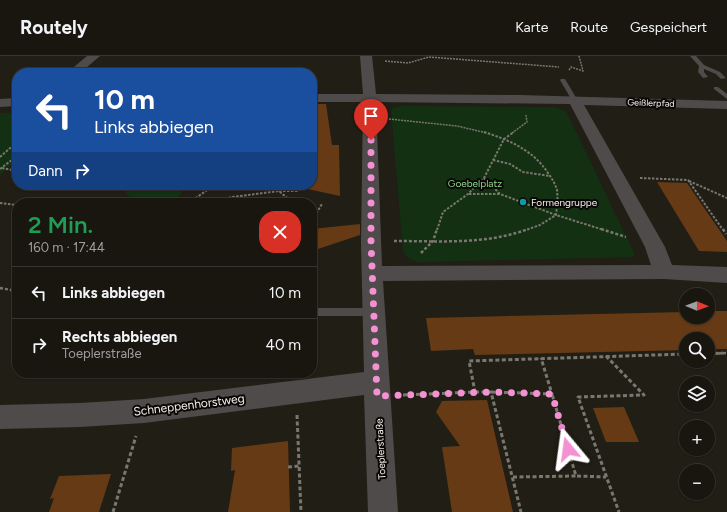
<!DOCTYPE html>
<html lang="de">
<meta charset="utf-8">
<style>
:root{--surface:#191610;--page:#26231e;--text:#f1f3f6;--muted:#9f9f9f;--line:#373530}
body{margin:0;font-family:Figtree,sans-serif;background:var(--page);color:var(--text);height:100vh;display:flex;flex-direction:column;font-size:15px;white-space:nowrap}
*{box-sizing:border-box;margin:0}
p{font-size:13px;color:var(--muted)}
.icon{flex:none;width:22px;height:22px;fill:none;stroke:currentColor;stroke-width:2;stroke-linecap:round;stroke-linejoin:round}
.map{position:relative;flex:1;overflow:hidden}
.details{position:absolute;left:12px;top:142px;width:305px;height:180px;display:flex;flex-direction:column;background:var(--surface);border-radius:16px;box-shadow:0 1px 3px #0004,0 0 0 1px var(--line)}
.details>*{flex:none}
.top-card{position:absolute;left:12px;top:12px;width:305px;height:122px;border-radius:16px;box-shadow:0 1px 3px #0004,0 0 0 1px var(--line);background:#1a4fa0;color:#fff;overflow:hidden}
.needle{width:26px;rotate:91deg}
.tools{position:absolute;left:679px;top:232px;display:grid;gap:8px}
.tools a{display:grid;place-items:center;width:36px;height:36px;border-radius:50%;background:var(--surface);box-shadow:0 1px 3px #0004,0 0 0 1px var(--line);font-size:20px}
.pin{position:absolute;display:grid;place-items:center;width:34px;height:34px;color:#fff;margin:-41px -17px;border-radius:50% 50% 50% 0;rotate:-45deg;box-shadow:0 0 4px #0007}
.pin .icon{rotate:45deg}
.me{position:absolute;width:44px;margin:-22px;rotate:344deg;stroke-linejoin:round;filter:drop-shadow(0 0 3px #0008)}
.turn{display:flex;align-items:center;gap:14px;height:84px;padding:0 16px;font-size:18px}
.turn .icon{width:52px;height:52px;stroke-width:2.5}
.turn b{display:block;font-size:28px;line-height:34px}
.then{display:flex;align-items:center;height:38px;padding:0 16px;background:#0003;gap:8px;font-size:15px}
.round{display:grid;place-items:center;flex:none;width:42px;height:42px;border-radius:16px;background:var(--page)}
.headline{display:flex;align-items:center;justify-content:space-between;height:68px;padding:0 16px}
h1{font-size:24px;font-weight:600;line-height:30px;color:#1e9e55}
ul{padding:0;list-style:none}
li{display:flex;align-items:center;gap:12px;height:52px;padding:0 16px;border-top:1px solid var(--line)}
li div{flex:1}
li b{display:block;font-size:15px}
li em{font-style:normal}
header{display:flex;align-items:center;gap:24px;box-sizing:border-box;height:56px;padding:0 20px;background:var(--surface);border-bottom:1px solid var(--line)}
header strong{font-size:19px}
nav{display:flex;gap:22px;margin-inline-start:auto;font-size:14px}
.map>svg:first-child{display:block}
.green{fill:#143013}
.building{fill:#663a15}
.lines{fill:none;stroke-linecap:round;stroke-linejoin:round}
.path-far3{stroke:#79776f;stroke-width:1.5;stroke-dasharray:2 1;stroke-linecap:butt}
.path-far2{stroke:#79776f;stroke-width:2;stroke-dasharray:2.5 1.5;stroke-linecap:butt}
.path-far1{stroke:#79776f;stroke-width:2.5;stroke-dasharray:3 2;stroke-linecap:butt}
.path{stroke:#79776f;stroke-width:3;stroke-dasharray:4 2.5;stroke-linecap:butt}
.service{fill:#504b4b;fill-rule:evenodd}
.minor{fill:#504b4b;fill-rule:evenodd}
.route{stroke:#f491d3;stroke-width:7;stroke-dasharray:0 12.6}
.culture-dot{fill:#0f9aa8;stroke:#090806;stroke-width:1.5}
.labels{text-anchor:middle;stroke-width:4;stroke-linejoin:round;paint-order:stroke}
.far-street-label{font-size:9px;fill:#f4f2ec;stroke:#090806}
.park-label{font-size:10px;fill:#8fd98b;stroke:#090806}
.poi-label{font-size:10px;fill:#f4f2ec;stroke:#090806;text-anchor:start}
.street-label{font-size:10px;fill:#f4f2ec;stroke:#090806}
.near-street-label{font-size:12px;fill:#f4f2ec;stroke:#090806}
</style>
<header>
<strong>Routely</strong>
<nav><a>Karte</a><a>Route</a><a>Gespeichert</a></nav>
</header>
<div class="map">
<svg width="727" height="456" viewBox="0 0 727 456">
<rect width="100%" height="100%" fill="#211e16"/>
<g class="green">
<path d="M 401,50 L 554,51 L 566,55 L 635,199 L 632,201 L 419,206 C 411,204 407,202 403,194 L 391,55 L 392,52 Z"/>
<path d="M 0,57 L 17,57 L 17,105 L 0,119 Z"/>
<path d="M 124,129 L 181,129 L 183,134 C 181,137 178,143 175,145 C 164,152 123,149 124,129 Z"/>
</g>
<g class="building">
<path d="M 312,48 L 326,48 L 332,89 L 339,89 L 340,140 L 303,132 L 305,129 L 312,129 Z"/>
<path d="M 657,126 L 687,127 L 727,185 L 727,196 L 699,195 Z"/>
<path d="M 360,168 L 360,179 L 312,195 L 312,173 Z"/>
<path d="M 708,255 L 727,255 L 727,293 L 708,293 L 708,283 L 686,283 L 686,294 L 475,299 L 473,293 L 431,295 L 426,262 L 686,256 L 686,261 L 708,261 Z"/>
<path d="M 487,344 L 513,456 L 452,456 L 442,391 L 460,390 L 436,356 L 442,345 Z"/>
<path d="M 624,351 L 639,386 L 606,386 L 593,352 Z"/>
<path d="M 288,385 L 290,456 L 228,456 L 235,414 L 231,415 L 232,392 Z"/>
<path d="M 111,418 L 99,456 L 49,456 L 54,442 L 50,443 L 59,420 Z"/>
</g>
<g class="lines">
<g class="path-far3">
<path d="M 385,5 L 408,7 L 429,1 L 559,11"/>
<path d="M 569,14 L 571,11 L 583,15 L 579,0"/>
<path d="M 101,16 L 238,17"/>
<path d="M 389,63 L 457,70 L 487,77"/>
<path d="M 512,77 L 527,66 L 526,59"/>
</g>
<g class="path-far2">
<path d="M 484,76 C 509,84 533,94 548,117 C 552,123 555,127 557,134 C 558,142 557,151 556,159 L 540,169 L 526,174"/>
<path d="M 0,101 L 17,86"/>
<path d="M 493,104 L 510,108 L 523,116 L 550,120"/>
<path d="M 2,112 L 17,115"/>
<path d="M 0,113 L 17,100"/>
<path d="M 484,122 L 500,138 L 556,159 L 604,174"/>
<path d="M 640,122 L 688,124 L 723,174"/>
<path d="M 689,125 L 727,142"/>
<path d="M 279,135 L 299,135 L 300,129"/>
<path d="M 469,138 L 500,138"/>
<path d="M 0,147 L 17,149"/>
<path d="M 189,147 L 214,129"/>
<path d="M 209,147 L 232,141 L 279,135 L 293,147"/>
<path d="M 312,164 L 322,148"/>
<path d="M 437,174 L 443,156 L 468,138 L 484,122 L 504,83 L 514,76"/>
</g>
<g class="path-far1">
<path d="M 601,173 L 626,181"/>
<path d="M 723,173 L 726,178"/>
<path d="M 394,185 C 438,185 486,189 528,173"/>
<path d="M 421,197 L 433,185 L 437,173"/>
<path d="M 0,232 L 17,235"/>
<path d="M 679,298 L 686,298"/>
<path d="M 708,298 L 727,297"/>
</g>
<g class="path">
<path d="M 708,298 L 723,297"/>
<path d="M 606,300 L 644,339 L 578,341 L 619,456"/>
<path d="M 475,336 L 491,336 L 521,456"/>
<path d="M 491,336 L 552,338 L 541,302"/>
<path d="M 403,339 L 475,336 L 469,305 L 686,298"/>
<path d="M 297,359 L 301,456"/>
<path d="M 288,411 L 299,410"/>
<path d="M 577,420 L 606,421"/>
<path d="M 513,421 L 576,420 L 552,338"/>
<path d="M 113,456 L 136,380"/>
</g>
<g class="service">
<path d="M 690,0 L 696,0 L 704,9 L 720,16 L 726,22 L 721,23 L 716,18 L 704,13 L 704,16 L 708,21 L 703,22 L 698,16 L 699,10 Z"/>
<path d="M 561,23 L 565,23 L 578,45 L 577,46 L 573,46 L 560,24 Z"/>
<path d="M 714,31 L 718,31 L 727,38 L 727,43 L 714,33 Z"/>
<path d="M 312,252 L 374,252 L 378,253 L 379,256 L 378,259 L 374,260 L 312,260 Z"/>
</g>
<g class="minor">
<path d="M 87,0 L 100,0 L 80,17 L 67,17 Z"/>
<path d="M 360,0 L 372,0 L 376,38 L 520,39 L 727,45 L 727,53 L 584,49 L 665,191 L 672,209 L 727,211 L 727,227 L 664,223 L 383,225 L 398,456 L 368,456 L 364,339 L 144,367 L 80,371 L 0,373 L 0,349 L 80,347 L 144,343 L 364,316 L 361,187 L 363,46 L 312,46 L 312,38 L 363,38 ZM 376,46 L 570,48 L 645,191 L 651,209 L 382,210 Z"/>
<path d="M 17,42 L 17,50 L 0,51 L 0,43 Z"/>
</g>
</g>
<g class="lines">
<path class="route" d="M 371,84 L 371,185 L 377,340 L 491,336 L 552,338 L 568,393"/>
</g>
<circle class="culture-dot" cx="523" cy="146" r="4"/>
<g class="labels">
<g class="far-street-label">
<text transform="translate(651 47) rotate(2)" y="3">Geißlerpfad</text>
</g>
<g class="park-label">
<text x="475" y="131">Goebelplatz</text>
</g>
<g class="poi-label">
<text x="531" y="150">Formengruppe</text>
</g>
<g class="street-label">
<text transform="translate(380 393) rotate(-93)" y="4">Toeplerstraße</text>
</g>
<g class="near-street-label">
<text transform="translate(189 349) rotate(-7)" y="4">Schneppenhorstweg</text>
</g>
</g>
</svg>
<div class="tools">
<a><svg class="needle" viewBox="-14 -14 28 28"><path d="M0-13l5 13h-10z" fill="#e53935"/><path d="M0 13l5-13h-10z" fill="#9f9f9f"/></svg></a>
<a><svg class="icon" aria-label="search" viewBox="0 0 24 24"><circle cx="10" cy="10" r="6"/><path d="M15 15l6 6"/></svg></a>
<a><svg class="icon" aria-label="layers" viewBox="0 0 24 24"><path d="M12 4l9 5-9 5-9-5zM3 14l9 5 9-5"/></svg></a>
<a>+</a>
<a>−</a>
</div>
<div class="pin" style="left:371px;top:84px;background:#d93025"><svg class="icon" aria-label="arrive" viewBox="0 0 24 24"><path d="M6 21V4h12l-3 4 3 4H6"/></svg></div>
<svg class="me" style="left:568px;top:393px" viewBox="-20 -20 40 40"><path d="M0-17L14 15 0 8-14 15z" fill="#f491d3" stroke="#fff" stroke-width="4"/></svg>
<div class="top-card">
<div class="turn"><svg class="icon" aria-label="left" viewBox="0 0 24 24"><path d="M17 20v-9H6M10 6l-5 5 5 5"/></svg><div><b>10 m</b>Links abbiegen</div></div>
<div class="then">Dann<svg class="icon" aria-label="right" viewBox="0 0 24 24"><path d="M7 20v-9h11M14 6l5 5-5 5"/></svg></div>
</div>
<section class="details">
<div class="headline"><div><h1>2 Min.</h1><p>160 m · 17:44</p></div><a class="round" style="background:#d93025;color:#fff"><svg class="icon" aria-label="close" viewBox="0 0 24 24"><path d="M6 6l12 12M18 6L6 18"/></svg></a></div>
<ul>
<li><svg class="icon" aria-label="left" viewBox="0 0 24 24"><path d="M17 20v-9H6M10 6l-5 5 5 5"/></svg><div><b>Links abbiegen</b></div><em>10 m</em></li>
<li><svg class="icon" aria-label="right" viewBox="0 0 24 24"><path d="M7 20v-9h11M14 6l5 5-5 5"/></svg><div><b>Rechts abbiegen</b><p>Toeplerstraße</p></div><em>40 m</em></li>
</ul>
</section>
</div>
